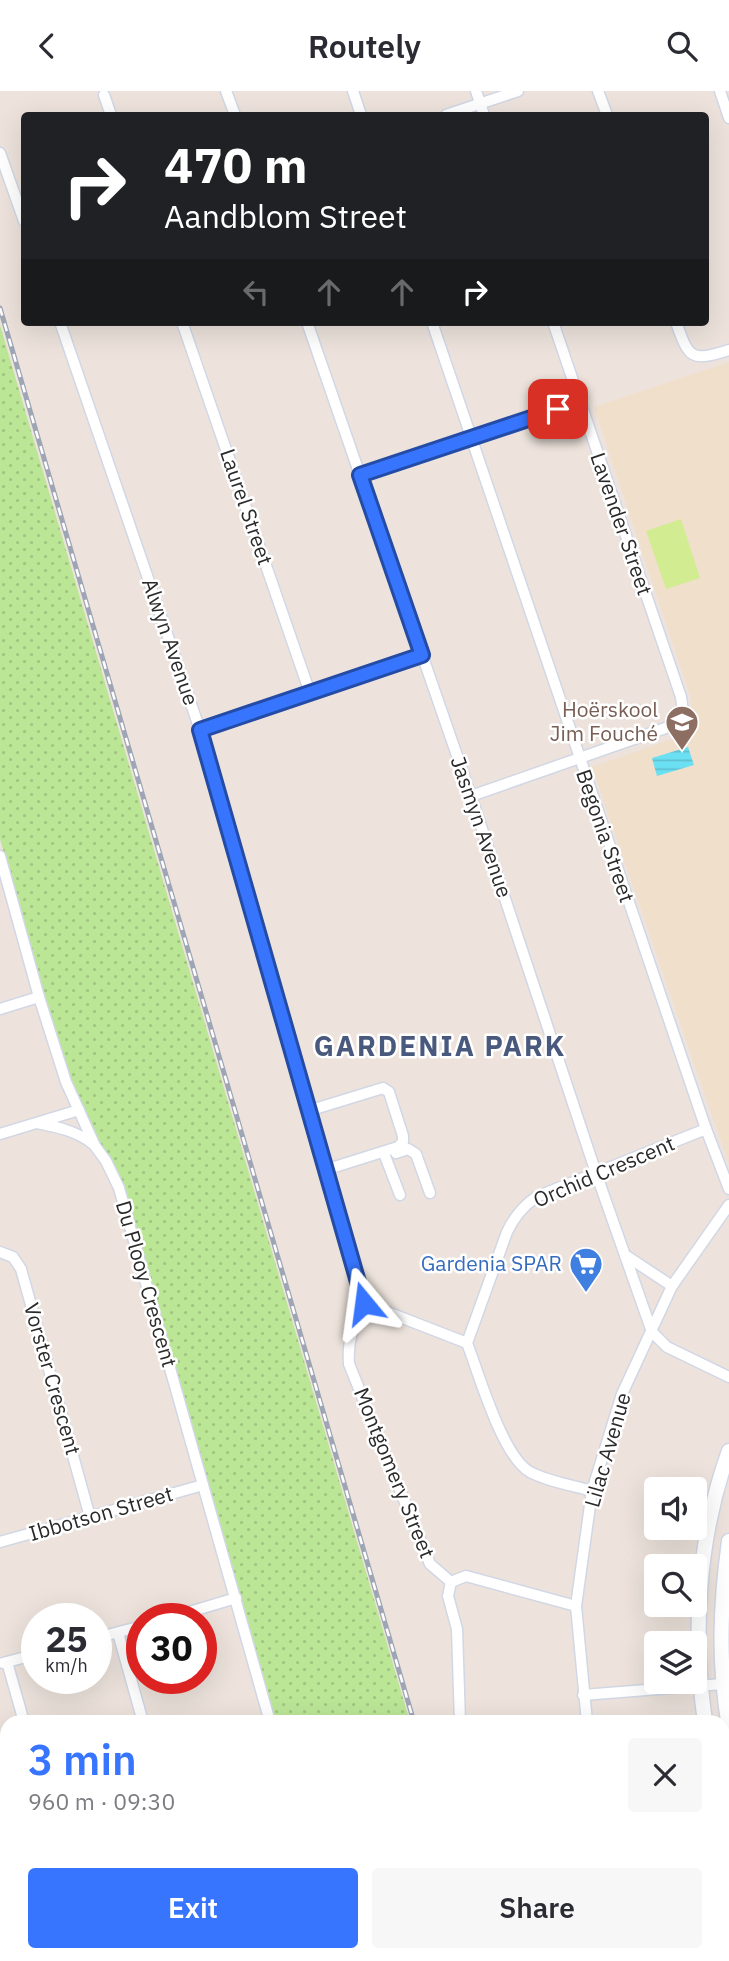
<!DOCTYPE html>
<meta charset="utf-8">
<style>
:root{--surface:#fff;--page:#f7f7f7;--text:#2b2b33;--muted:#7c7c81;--accent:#3775ff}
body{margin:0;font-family:"IBM Plex Sans",sans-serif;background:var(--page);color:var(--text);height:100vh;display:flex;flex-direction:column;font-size:26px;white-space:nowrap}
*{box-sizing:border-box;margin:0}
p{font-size:23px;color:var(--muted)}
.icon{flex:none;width:38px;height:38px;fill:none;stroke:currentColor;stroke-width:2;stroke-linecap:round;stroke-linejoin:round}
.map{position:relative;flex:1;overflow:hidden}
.drawer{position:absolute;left:0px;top:1624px;width:730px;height:247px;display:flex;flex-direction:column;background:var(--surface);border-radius:21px 21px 0 0;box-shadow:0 7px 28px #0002}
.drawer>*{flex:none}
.banner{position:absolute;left:21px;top:21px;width:688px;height:214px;border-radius:7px;box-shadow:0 7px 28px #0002;background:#202124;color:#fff;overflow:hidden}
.tools{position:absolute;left:644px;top:1386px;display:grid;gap:14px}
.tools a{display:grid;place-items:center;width:63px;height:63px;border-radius:7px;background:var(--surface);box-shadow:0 7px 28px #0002;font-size:35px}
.speed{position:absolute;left:21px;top:1512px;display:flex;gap:14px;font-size:35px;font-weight:700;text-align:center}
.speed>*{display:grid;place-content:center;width:91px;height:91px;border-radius:50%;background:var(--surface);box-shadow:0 7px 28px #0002;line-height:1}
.speed small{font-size:18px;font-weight:400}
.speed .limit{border:10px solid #d22;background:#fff;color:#111}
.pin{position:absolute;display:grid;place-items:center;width:60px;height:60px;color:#fff;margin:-30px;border-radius:14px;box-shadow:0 4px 10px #0006}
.me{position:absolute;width:77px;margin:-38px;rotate:344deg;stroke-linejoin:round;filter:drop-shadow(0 0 5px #0008)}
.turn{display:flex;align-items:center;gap:24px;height:147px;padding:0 28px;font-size:32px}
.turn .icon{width:91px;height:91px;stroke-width:2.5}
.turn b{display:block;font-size:49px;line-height:60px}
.lanes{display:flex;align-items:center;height:66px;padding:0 28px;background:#0003;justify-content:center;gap:35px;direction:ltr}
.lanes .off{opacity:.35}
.round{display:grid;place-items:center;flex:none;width:74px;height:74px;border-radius:7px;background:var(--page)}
.head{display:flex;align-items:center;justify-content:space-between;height:119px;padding:0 28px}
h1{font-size:42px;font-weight:600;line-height:52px;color:var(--accent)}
.action{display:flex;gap:14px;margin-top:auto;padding:14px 28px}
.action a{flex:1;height:80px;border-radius:7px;background:var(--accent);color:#fff;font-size:28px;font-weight:600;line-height:80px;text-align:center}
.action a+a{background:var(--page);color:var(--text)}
header{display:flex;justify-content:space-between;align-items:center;height:91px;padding:0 28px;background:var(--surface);font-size:32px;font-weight:600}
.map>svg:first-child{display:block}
.education{fill:#efdfcb}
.grass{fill:url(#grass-dots)}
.pitch{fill:#d2ed91}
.water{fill:url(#water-rules)}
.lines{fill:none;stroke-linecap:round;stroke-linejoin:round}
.street-casing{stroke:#d1d7e4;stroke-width:13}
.secondary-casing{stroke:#d1d7e4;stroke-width:17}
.street{stroke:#fff;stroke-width:10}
.secondary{stroke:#fff;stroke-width:14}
.rail-casing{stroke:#9ea5b5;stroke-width:5}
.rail{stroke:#fff;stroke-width:2.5;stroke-dasharray:8;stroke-linecap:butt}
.route-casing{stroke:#244ca6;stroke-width:18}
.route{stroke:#3775ff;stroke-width:12}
.labels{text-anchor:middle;stroke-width:5;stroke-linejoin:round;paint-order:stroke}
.street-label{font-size:21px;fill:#2a2a2a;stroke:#fff}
.education-label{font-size:21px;fill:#785e54;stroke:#fff;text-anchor:end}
.shop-label{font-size:21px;fill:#366cbe;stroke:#fff;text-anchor:end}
.district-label{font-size:28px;font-weight:bold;letter-spacing:2px;fill:#49597d;stroke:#fff}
</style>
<header><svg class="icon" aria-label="back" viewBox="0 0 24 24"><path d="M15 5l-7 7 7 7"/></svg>Routely<svg class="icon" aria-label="search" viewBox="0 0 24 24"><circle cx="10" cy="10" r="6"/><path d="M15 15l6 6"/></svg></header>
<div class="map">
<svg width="729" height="1870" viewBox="0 0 729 1870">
<defs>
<pattern id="grass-dots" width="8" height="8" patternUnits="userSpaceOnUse" patternTransform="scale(1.75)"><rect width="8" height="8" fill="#bbe696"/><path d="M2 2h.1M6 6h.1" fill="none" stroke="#a1c581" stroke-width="1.8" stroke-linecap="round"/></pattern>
<pattern id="water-rules" width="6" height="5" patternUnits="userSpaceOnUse" patternTransform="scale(1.75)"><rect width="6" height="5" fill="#6be0f3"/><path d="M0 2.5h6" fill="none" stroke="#5dc0d0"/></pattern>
</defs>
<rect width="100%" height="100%" fill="#ede3dc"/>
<path class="education" d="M 729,271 L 729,1073 L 592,676 L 680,645 L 688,636 L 692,623 L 691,607 L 594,316 Z"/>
<g class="grass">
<path d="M 0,234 L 410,1631 L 273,1631 L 123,1093 C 106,1059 83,1030 69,995 L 0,748 Z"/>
<path d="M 335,1864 L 478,1864 L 480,1870 L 333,1870 Z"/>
</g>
<path class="pitch" d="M 681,428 L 700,487 L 666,498 L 646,440 Z"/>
<path class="water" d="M 688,656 L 694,674 L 657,685 L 652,667 Z"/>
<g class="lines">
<defs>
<g id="street">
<path d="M 226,0 L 235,24"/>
<path d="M 353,0 L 361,24"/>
<path d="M 476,0 L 484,24"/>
<path d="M 598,0 L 607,24"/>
<path d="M 720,0 L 729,27"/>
<path d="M 104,4 L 111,24"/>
<path d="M 446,24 L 518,0"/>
<path d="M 0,62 L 24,130"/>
<path d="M 60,231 L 200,639 L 364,1212"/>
<path d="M 182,231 L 310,602"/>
<path d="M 307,231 L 471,705 L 596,1082 L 652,1241 L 667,1256 L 729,1286"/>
<path d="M 432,231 L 706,1038 L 729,1098"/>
<path d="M 676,231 C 689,268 691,271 729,259"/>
<path d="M 360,384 L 579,310"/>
<path d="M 200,639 L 422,564"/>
<path d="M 471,705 L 674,634 L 683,621 L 681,606 L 553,231"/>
<path d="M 0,765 L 39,906 L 66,991 L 95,1055 L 106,1070 L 119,1097 L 270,1631"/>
<path d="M 0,918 L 39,906"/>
<path d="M 308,1020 L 383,997 L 389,1001 L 403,1045 L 403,1051 L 398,1056 L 325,1079"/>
<path d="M 37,1032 C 57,1036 77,1040 93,1053"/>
<path d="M 0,1043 L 79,1019"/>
<path d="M 396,1062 L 408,1058 L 416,1063 L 430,1102"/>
<path d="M 385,1065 L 400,1104"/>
<path d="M 0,1161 L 13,1166 L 21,1178 L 90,1426"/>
<path d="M 625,1164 L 672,1195"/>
<path d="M 364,1212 C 354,1233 347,1249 349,1273 L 430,1473 L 451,1491 L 448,1505 L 457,1538 L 460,1631"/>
<path d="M 364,1212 L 467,1252"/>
<path d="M 592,1400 C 572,1394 549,1391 530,1381 C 502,1365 479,1283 467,1252 L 507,1141 C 514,1126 522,1116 536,1106 L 706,1038"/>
<path d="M 0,1451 L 203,1394"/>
<path d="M 451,1491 L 466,1485 L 576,1515"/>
<path d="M 166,1528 L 236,1507"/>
<path d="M 118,1542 L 143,1631"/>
<path d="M 96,1547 L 142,1535"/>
<path d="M 7,1571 L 24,1631"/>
<path d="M 3,1572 L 37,1563"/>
<path d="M 583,1604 L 722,1593"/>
<path d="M 587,1631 L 576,1515 L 592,1400 L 622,1303 L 672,1195 L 729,1114"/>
<path d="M 89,1864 L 91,1870"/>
<path d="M 208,1864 L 210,1870"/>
<path d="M 513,1864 L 515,1870"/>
<path d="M 645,1864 L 647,1870"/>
<path d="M 326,1870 L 328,1864"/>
</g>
<g id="secondary">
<path d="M 729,1450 C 720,1516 718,1571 729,1636"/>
<path d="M 705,1631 C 692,1542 698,1445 729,1360"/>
<path d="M 723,1710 L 729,1731"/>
</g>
</defs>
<use href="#street" class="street-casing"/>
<use href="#secondary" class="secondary-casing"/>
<use href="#street" class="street"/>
<use href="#secondary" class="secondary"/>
<defs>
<g id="rail">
<path d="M 0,217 L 414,1631"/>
<path d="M 484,1864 L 485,1870"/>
</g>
</defs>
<use href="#rail" class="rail-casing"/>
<use href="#rail" class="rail"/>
</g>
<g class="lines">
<defs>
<path id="route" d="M 364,1212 L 200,639 L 422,564 L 360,384 L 558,318"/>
</defs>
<use href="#route" class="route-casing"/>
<use href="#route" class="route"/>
</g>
<defs>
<symbol id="school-pin" viewBox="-11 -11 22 30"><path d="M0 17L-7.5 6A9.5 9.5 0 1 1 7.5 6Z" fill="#8d6e63" stroke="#fff"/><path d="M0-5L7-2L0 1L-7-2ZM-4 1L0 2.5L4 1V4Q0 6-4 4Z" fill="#fff"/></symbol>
<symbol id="supermarket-pin" viewBox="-11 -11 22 30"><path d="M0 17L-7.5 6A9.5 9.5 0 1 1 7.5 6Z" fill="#3f7fe0" stroke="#fff"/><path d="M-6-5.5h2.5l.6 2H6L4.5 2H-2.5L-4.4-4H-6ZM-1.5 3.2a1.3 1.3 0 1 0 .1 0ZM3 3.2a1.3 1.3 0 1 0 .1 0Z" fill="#fff"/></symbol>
</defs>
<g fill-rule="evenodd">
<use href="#school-pin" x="663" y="612" width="38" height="52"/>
<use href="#supermarket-pin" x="567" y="1154" width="38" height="52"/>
</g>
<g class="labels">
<g class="street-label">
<text transform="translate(246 416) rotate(71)" y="7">Laurel Street</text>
<text transform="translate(621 433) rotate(71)" y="7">Lavender Street</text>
<text transform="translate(170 551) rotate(71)" y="7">Alwyn Avenue</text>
<text transform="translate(481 736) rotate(71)" y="7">Jasmyn Avenue</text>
<text transform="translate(605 745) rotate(71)" y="7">Begonia Street</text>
<text transform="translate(604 1081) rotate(-23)" y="7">Orchid Crescent</text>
<text transform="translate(146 1193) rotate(74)" y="7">Du Plooy Crescent</text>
<text transform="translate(52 1288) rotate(74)" y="7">Vorster Crescent</text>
<text transform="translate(608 1359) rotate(-74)" y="7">Lilac Avenue</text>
<text transform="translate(394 1382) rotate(68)" y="7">Montgomery Street</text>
<text transform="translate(101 1423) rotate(-16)" y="7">Ibbotson Street</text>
</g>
<g class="education-label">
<text x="658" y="626">Hoërskool<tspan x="658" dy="24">Jim Fouché</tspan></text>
</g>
<g class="shop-label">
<text x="562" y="1180">Gardenia SPAR</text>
</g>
<g class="district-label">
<text x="440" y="965">GARDENIA PARK</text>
</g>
</g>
</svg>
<div class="tools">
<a><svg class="icon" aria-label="sound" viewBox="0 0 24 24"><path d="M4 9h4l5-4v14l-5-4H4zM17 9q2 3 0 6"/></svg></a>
<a><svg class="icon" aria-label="search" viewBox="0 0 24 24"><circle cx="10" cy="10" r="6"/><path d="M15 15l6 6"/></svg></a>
<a><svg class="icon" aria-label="layers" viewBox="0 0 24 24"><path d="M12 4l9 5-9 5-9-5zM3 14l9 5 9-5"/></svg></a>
</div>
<div class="speed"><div>25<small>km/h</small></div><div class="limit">30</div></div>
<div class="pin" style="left:558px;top:318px;background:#d93025"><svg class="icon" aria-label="arrive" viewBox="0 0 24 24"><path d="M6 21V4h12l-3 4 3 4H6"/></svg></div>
<svg class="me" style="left:364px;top:1212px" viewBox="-20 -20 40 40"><path d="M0-17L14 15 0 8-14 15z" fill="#3775ff" stroke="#fff" stroke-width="4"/></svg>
<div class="banner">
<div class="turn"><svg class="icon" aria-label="right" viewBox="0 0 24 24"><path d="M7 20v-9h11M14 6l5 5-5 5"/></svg><div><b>470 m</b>Aandblom Street</div></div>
<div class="lanes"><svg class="icon off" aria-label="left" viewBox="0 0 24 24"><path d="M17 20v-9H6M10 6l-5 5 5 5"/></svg><svg class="icon off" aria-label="ahead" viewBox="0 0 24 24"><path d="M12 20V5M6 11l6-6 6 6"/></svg><svg class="icon off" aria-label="ahead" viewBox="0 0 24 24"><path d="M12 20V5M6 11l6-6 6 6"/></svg><svg class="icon" aria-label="right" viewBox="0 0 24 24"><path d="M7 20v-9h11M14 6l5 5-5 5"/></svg></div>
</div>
<section class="drawer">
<div class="head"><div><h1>3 min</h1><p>960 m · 09:30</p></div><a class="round"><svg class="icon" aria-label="close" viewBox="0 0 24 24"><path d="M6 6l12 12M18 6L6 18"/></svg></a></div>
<div class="action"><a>Exit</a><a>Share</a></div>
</section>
</div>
